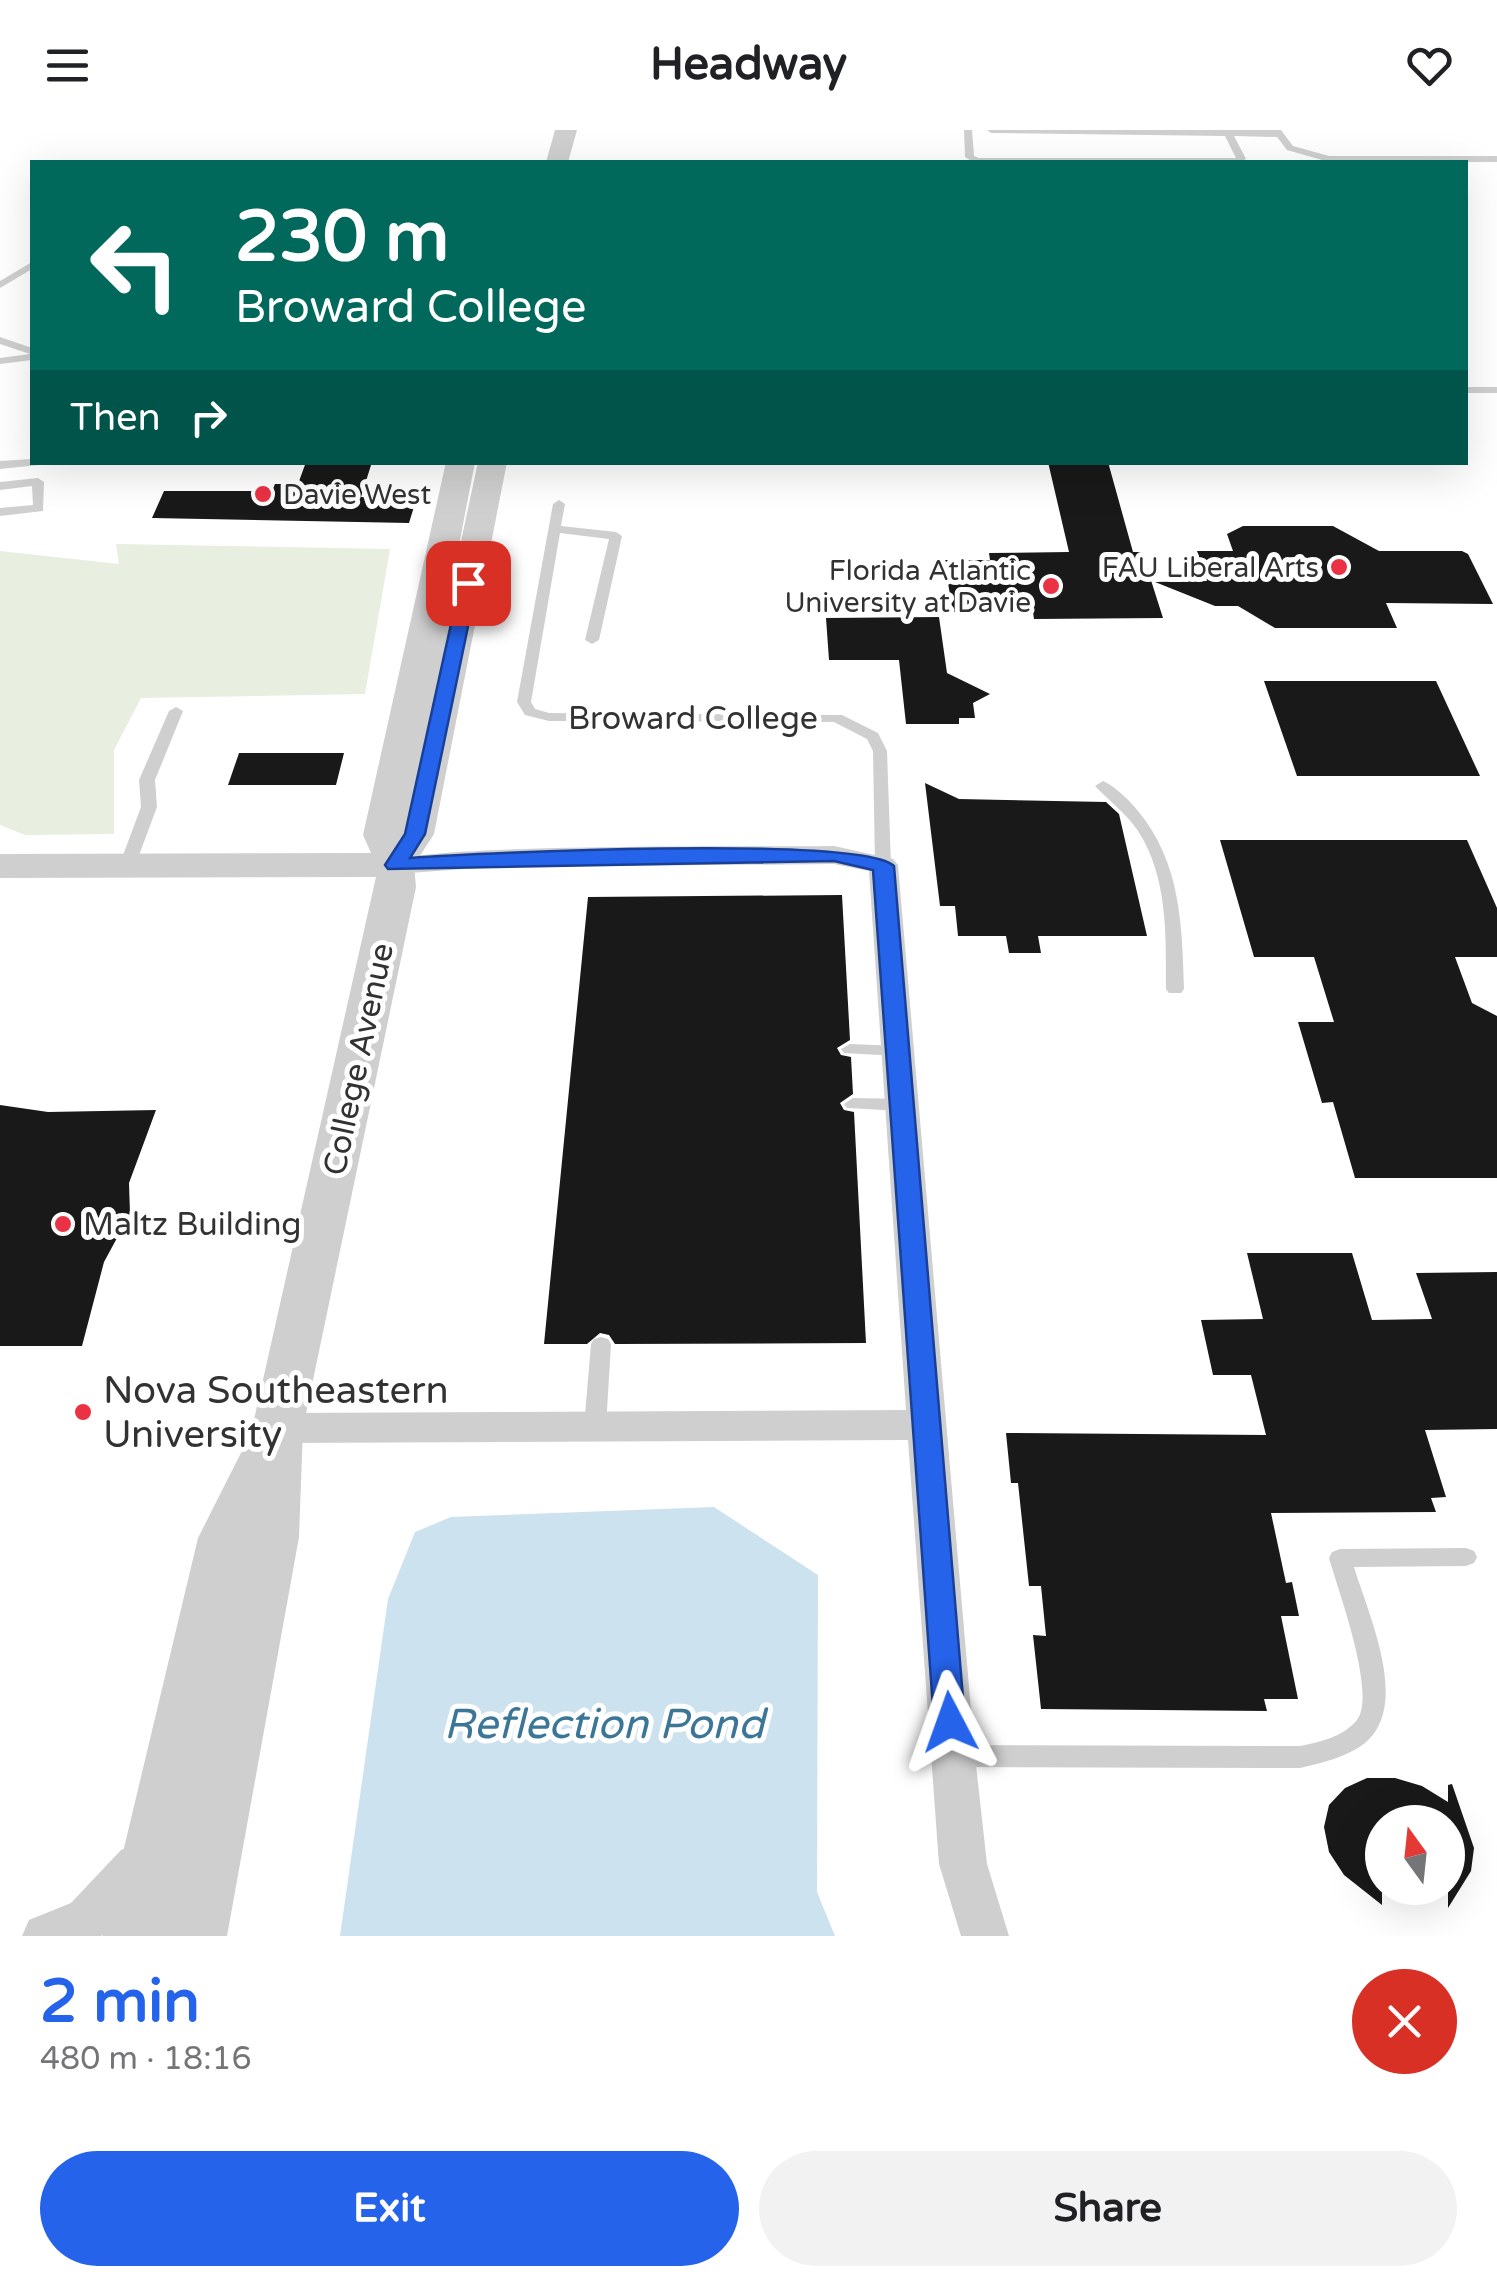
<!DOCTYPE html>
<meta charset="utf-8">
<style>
:root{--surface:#fff;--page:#f2f2f2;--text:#202124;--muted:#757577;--accent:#2563eb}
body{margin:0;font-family:"Varela Round",sans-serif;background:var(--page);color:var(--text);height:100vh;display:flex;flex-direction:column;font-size:38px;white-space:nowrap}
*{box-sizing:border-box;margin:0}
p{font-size:32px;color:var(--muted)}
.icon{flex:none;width:55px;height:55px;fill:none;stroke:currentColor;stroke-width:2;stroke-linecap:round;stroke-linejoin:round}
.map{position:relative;height:1806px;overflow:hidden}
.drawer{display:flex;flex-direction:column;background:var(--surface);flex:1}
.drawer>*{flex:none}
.top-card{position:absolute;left:30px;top:30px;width:1438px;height:305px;border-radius:0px;box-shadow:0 10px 40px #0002;background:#00695c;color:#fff;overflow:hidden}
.needle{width:65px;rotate:345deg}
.buttons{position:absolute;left:1365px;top:1675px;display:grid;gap:20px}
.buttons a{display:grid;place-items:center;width:100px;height:100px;border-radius:50%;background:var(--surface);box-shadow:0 10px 40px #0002;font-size:50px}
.pin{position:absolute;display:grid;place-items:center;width:85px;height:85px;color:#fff;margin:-42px;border-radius:20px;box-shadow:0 5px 15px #0006}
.me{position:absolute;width:110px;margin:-55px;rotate:356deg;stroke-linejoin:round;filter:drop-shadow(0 0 8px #0008)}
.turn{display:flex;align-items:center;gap:35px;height:210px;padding:0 40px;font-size:45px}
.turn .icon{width:130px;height:130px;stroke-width:2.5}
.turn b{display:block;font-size:70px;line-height:85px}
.then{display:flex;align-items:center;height:95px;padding:0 40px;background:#0003;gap:20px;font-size:38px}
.round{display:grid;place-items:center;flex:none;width:105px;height:105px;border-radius:52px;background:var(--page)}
.headline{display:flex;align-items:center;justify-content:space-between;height:170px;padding:0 40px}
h1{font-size:60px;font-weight:800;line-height:75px;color:var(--accent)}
.cta{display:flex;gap:20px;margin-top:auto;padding:20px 40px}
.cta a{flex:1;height:115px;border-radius:60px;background:var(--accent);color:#fff;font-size:40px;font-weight:800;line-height:115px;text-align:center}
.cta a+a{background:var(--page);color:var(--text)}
header{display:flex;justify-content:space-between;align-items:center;height:130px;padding:0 40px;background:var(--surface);font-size:45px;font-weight:800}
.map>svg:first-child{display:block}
.green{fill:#e8eee0}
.water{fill:#cce2ee}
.building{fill:#191919}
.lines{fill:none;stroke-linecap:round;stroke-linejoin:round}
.service{fill:#cfcfcf;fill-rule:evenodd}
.minor{fill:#cfcfcf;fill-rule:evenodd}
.tertiary{fill:#cfcfcf;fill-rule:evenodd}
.route{fill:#2563eb;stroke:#184099;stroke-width:2.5}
.poi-dot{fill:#eb3144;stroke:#fff;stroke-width:4}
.labels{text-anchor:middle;stroke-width:10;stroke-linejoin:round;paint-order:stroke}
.far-poi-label{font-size:28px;fill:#323232;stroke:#fff;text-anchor:end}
.street-label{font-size:32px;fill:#323232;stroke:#fff}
.poi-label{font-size:32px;fill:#323232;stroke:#fff;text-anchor:start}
.near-poi-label{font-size:38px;fill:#323232;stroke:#fff;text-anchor:start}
.near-water-label{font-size:42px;font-style:italic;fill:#3c7697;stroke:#fff}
</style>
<header><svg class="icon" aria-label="menu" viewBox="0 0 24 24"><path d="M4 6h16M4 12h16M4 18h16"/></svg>Headway<svg class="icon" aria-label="heart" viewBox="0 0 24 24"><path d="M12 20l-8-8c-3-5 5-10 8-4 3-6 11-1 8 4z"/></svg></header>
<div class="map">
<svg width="1497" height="1806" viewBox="0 0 1497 1806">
<rect width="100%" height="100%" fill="#fff"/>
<path class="green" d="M 116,414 L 390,419 L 365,564 L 141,568 L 114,620 L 114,704 L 25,705 L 0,695 L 0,421 L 119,434 Z"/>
<path class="water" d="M 714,1377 L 818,1445 L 817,1762 L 835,1806 L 340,1806 L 388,1469 L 415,1402 L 451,1387 Z"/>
<g class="building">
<path d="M 306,332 L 372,332 L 361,367 L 417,367 L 409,393 L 152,388 L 164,361 L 272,361 L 275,354 L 298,354 Z"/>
<path d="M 1048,332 L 1108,332 L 1133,422 L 1142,422 L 1163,488 L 1034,489 L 1033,482 L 953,482 L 944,430 L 990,430 L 989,423 L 1069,422 Z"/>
<path d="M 1243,396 L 1333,396 L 1379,421 L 1462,421 L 1468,424 L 1493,474 L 1386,473 L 1397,498 L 1275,498 L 1238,476 L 1215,476 L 1155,452 L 1207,451 L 1197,421 L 1233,421 L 1227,404 Z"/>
<path d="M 939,487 L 947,543 L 990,564 L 973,573 L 975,588 L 959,588 L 959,594 L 906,594 L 899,530 L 829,530 L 826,488 Z"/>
<path d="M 1264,551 L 1436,551 L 1480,646 L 1297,646 Z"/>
<path d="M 239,623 L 344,623 L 336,655 L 228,655 Z"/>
<path d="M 925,653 L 959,669 L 1106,672 L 1119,684 L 1147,806 L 1038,806 L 1041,823 L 1009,823 L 1006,806 L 958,806 L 955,776 L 940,776 Z"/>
<path d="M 1220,710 L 1467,710 L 1497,778 L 1497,827 L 1455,827 L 1472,873 L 1497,886 L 1497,1048 L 1355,1048 L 1333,972 L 1322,973 L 1298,892 L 1334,892 L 1314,827 L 1254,827 Z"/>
<path d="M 842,765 L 850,910 L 837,918 L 841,925 L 851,927 L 853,964 L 840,973 L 844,980 L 854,982 L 866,1213 L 615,1214 L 609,1205 L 600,1203 L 587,1214 L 544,1214 L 588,767 Z"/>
<path d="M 0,975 L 48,982 L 156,980 L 129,1053 L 130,1084 L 104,1132 L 82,1216 L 0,1216 Z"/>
<path d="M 1247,1123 L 1352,1123 L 1372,1190 L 1432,1189 L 1416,1143 L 1497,1142 L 1497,1299 L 1425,1300 L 1446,1367 L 1431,1368 L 1436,1382 L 1271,1383 L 1286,1453 L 1292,1452 L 1299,1486 L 1281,1486 L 1298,1569 L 1264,1569 L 1267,1581 L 1041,1579 L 1033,1505 L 1046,1506 L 1041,1456 L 1029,1456 L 1018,1353 L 1011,1353 L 1006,1303 L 1266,1305 L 1251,1245 L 1213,1245 L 1201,1190 L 1263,1189 Z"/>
<path d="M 1367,1648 L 1395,1648 L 1422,1656 L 1448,1672 L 1448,1655 L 1452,1654 L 1474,1718 L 1471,1741 L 1448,1778 L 1448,1692 L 1382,1692 L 1382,1775 L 1344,1745 L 1329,1722 L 1324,1697 L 1329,1675 L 1345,1658 Z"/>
</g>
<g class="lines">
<g class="service">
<path d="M 964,0 L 972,0 L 974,26 L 979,28 L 1236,28 L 1225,6 L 991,3 L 987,0 L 1281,0 L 1293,16 L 1329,26 L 1497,26 L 1497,32 L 1329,32 L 1287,20 L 1277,7 L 1234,6 L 1246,29 L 1240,32 L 973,32 L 965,27 Z"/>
<path d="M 32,132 L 32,139 L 0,158 L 0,151 Z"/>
<path d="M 0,207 L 32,218 L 32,230 L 0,234 L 0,228 L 30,224 L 0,214 Z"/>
<rect x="1465" y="257" width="32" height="6"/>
<path d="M 32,329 L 32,332 L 40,332 L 38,335 L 0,339 L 0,331 Z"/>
<path d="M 38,348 L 44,352 L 43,381 L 0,386 L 0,378 L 33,375 L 32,356 L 0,360 L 0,352 Z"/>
<path d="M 559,370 L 565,374 L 561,396 L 616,402 L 622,406 L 599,510 L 592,514 L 585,510 L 609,409 L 560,403 L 531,572 L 535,579 L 549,583 L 842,585 L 878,603 L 887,621 L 891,735 L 889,738 L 883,740 L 875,735 L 873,621 L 867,609 L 834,592 L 549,591 L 525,585 L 517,572 L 553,374 Z"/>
<path d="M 176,577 L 183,581 L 155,650 L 157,677 L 135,736 L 133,739 L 121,739 L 119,736 L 141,677 L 139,650 L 169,581 Z"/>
<path d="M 1103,651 C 1116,657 1129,670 1138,681 C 1181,733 1182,795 1184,859 L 1181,863 L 1169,863 L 1166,859 C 1166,806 1168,747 1138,701 C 1126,683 1109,671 1095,656 Z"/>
<path d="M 850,914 L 898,916 L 907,921 L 898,926 L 844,923 L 841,919 Z"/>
<path d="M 853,968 L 903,969 L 912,975 L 903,981 L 847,978 L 844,974 Z"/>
<path d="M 601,1207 L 608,1209 L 611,1214 L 606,1297 L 603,1303 L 595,1305 L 587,1303 L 584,1297 L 591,1214 L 594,1209 Z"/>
<path d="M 1466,1418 L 1474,1421 L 1477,1427 L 1474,1433 L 1466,1436 L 1354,1437 C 1368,1484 1411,1575 1365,1613 C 1347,1627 1322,1633 1300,1638 L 953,1637 L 944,1633 L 941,1626 L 944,1619 L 953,1615 L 1300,1616 C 1320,1612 1343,1607 1357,1590 C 1377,1564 1338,1460 1329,1428 L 1332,1422 L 1340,1419 Z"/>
</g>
<g class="minor">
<path d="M 834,716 L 893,729 L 898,735 L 975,1626 L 987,1734 L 1009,1806 L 961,1806 L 939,1734 L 908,1310 L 277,1313 L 263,1308 L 257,1298 L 263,1288 L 277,1283 L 906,1280 L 869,741 L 834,734 L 493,737 L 395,744 L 380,735 C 396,712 780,717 834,716 Z"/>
<path d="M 138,1714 L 155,1720 L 162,1735 C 152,1757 126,1799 101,1806 C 78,1806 45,1806 22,1806 L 29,1790 L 71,1773 L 121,1720 Z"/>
</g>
<g class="tertiary">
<path d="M 555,0 L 577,0 L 568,32 L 546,32 Z"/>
<path d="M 446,332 L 475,332 L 449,467 L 478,332 L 507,332 L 434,704 L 414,735 L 416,757 L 303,1298 L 299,1407 L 227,1806 L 103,1806 L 198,1408 L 251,1303 L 376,747 L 0,748 L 0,724 L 371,723 L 363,705 Z"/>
</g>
</g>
<path class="route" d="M 468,448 L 477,453 L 425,704 L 410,728 C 477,723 861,705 894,736 L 965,1592 L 961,1601 L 950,1605 L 939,1601 L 934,1592 L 873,740 L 834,731 L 388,739 L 385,735 L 405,704 L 460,453 Z"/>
<g class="poi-dot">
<circle cx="263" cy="364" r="10"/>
<circle cx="1339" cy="437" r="10"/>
<circle cx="1051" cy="456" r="10"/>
<circle cx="63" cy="1094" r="10"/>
<circle cx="83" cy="1282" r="10"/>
</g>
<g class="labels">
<g class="far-poi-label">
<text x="283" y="374" text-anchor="start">Davie West</text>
<text x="1319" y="447">FAU Liberal Arts</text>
<text x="1031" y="450">Florida Atlantic<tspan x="1031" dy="32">University at Davie</tspan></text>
</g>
<g class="street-label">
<text x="693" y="599">Broward College</text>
<text transform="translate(358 929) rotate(-78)" y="11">College Avenue</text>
</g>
<g class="poi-label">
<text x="83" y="1105">Maltz Building</text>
</g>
<g class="near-poi-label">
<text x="103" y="1273">Nova Southeastern<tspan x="103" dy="44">University</tspan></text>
</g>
<g class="near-water-label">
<text x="604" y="1608">Reflection Pond</text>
</g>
</g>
</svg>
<div class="buttons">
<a><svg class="needle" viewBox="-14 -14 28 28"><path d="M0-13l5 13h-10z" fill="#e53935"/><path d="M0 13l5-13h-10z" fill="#757577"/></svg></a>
</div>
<div class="pin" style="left:468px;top:453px;background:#d93025"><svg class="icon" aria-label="arrive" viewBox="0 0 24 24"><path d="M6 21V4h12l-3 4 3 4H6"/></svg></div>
<svg class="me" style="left:950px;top:1592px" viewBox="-20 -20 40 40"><path d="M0-17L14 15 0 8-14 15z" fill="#2563eb" stroke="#fff" stroke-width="4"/></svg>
<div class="top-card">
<div class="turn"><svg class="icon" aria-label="left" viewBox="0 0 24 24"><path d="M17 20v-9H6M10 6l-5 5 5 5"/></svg><div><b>230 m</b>Broward College</div></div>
<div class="then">Then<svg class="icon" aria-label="right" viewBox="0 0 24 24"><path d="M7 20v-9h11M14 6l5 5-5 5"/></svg></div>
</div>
</div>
<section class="drawer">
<div class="headline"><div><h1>2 min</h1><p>480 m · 18:16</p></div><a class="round" style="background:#d93025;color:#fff"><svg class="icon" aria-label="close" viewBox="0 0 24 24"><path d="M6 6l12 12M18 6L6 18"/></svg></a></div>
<div class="cta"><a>Exit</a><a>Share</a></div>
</section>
